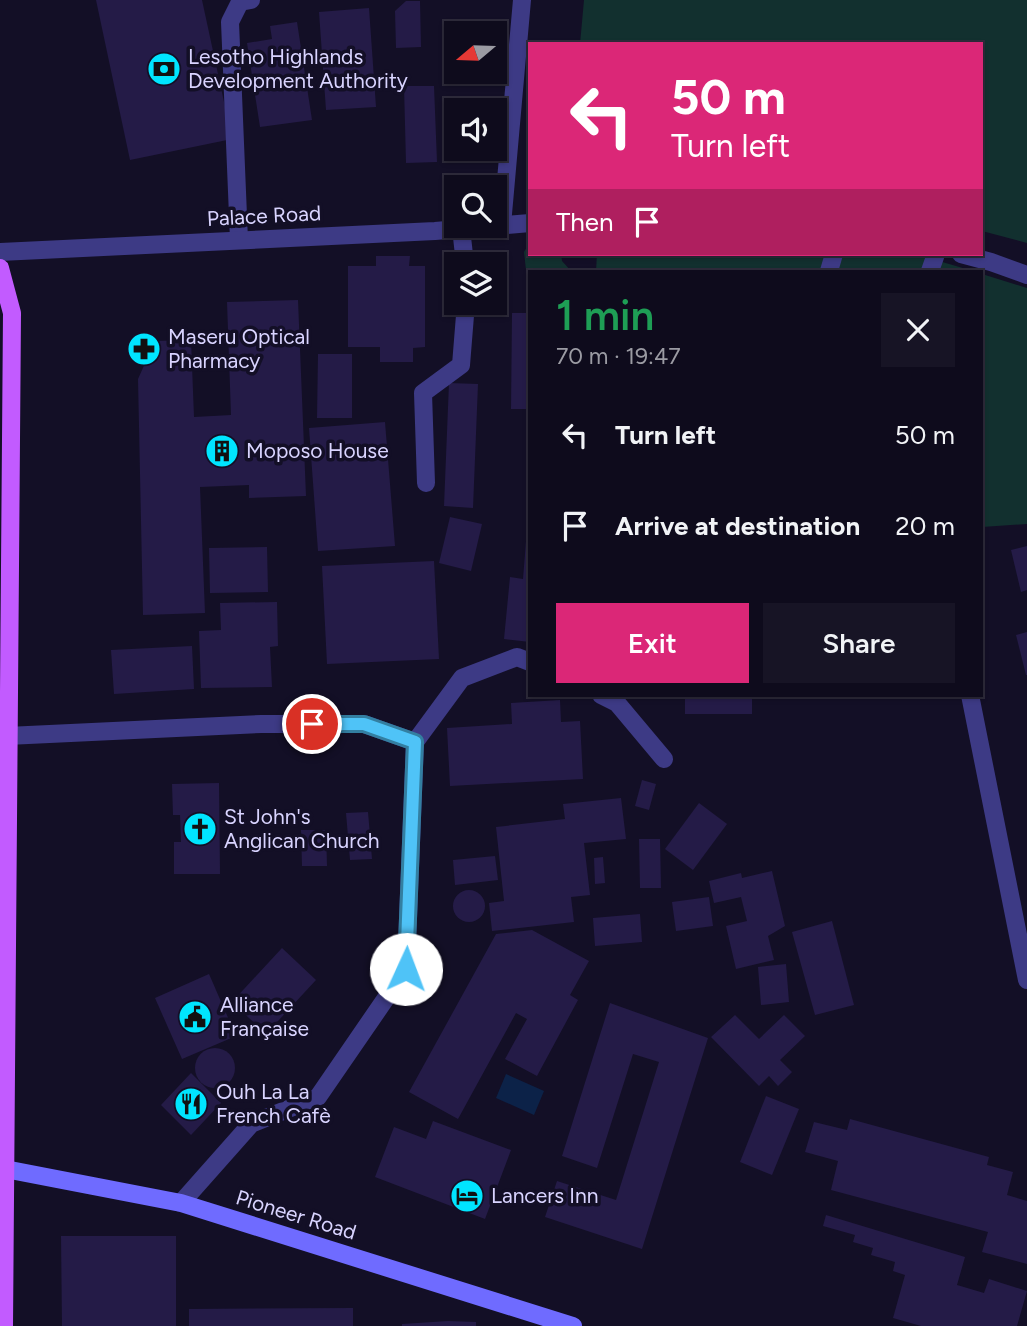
<!DOCTYPE html>
<meta charset="utf-8">
<style>
:root{--surface:#0e0b1c;--page:#171425;--text:#f1f3f6;--muted:#9b9ba3;--line:#2e2b3b;--accent:#db2777}
body{margin:0;font-family:Figtree,sans-serif;background:var(--page);color:var(--text);height:100vh;display:flex;flex-direction:column;font-size:26px;white-space:nowrap}
*{box-sizing:border-box;margin:0}
p{font-size:23px;color:var(--muted)}
.icon{flex:none;width:38px;height:38px;fill:none;stroke:currentColor;stroke-width:2;stroke-linecap:round;stroke-linejoin:round}
.map{position:relative;flex:1;overflow:hidden}
.sheet{position:absolute;left:528px;top:270px;width:455px;height:427px;display:flex;flex-direction:column;background:var(--surface);border-radius:0px;box-shadow:0 2px 5px #0004,0 0 0 2px var(--line)}
.sheet>*{flex:none}
.top-card{position:absolute;left:528px;top:42px;width:455px;height:214px;border-radius:0px;box-shadow:0 2px 5px #0004,0 0 0 2px var(--line);background:#db2777;color:#fff;overflow:hidden}
.needle{width:46px;rotate:251deg}
.controls{position:absolute;left:444px;top:21px;display:grid;gap:14px}
.controls a{display:grid;place-items:center;width:63px;height:63px;border-radius:0px;background:var(--surface);box-shadow:0 2px 5px #0004,0 0 0 2px var(--line);font-size:35px}
.pin{position:absolute;display:grid;place-items:center;width:60px;height:60px;color:#fff;margin:-30px;border:4px solid #fff;border-radius:50%;box-shadow:0 2px 7px #0007}
.me{position:absolute;width:77px;margin:-38px;rotate:2deg;stroke-linejoin:round;filter:drop-shadow(0 0 5px #0008)}
.turn{display:flex;align-items:center;gap:24px;height:147px;padding:0 28px;font-size:32px}
.turn .icon{width:91px;height:91px;stroke-width:2.5}
.turn b{display:block;font-size:49px;line-height:60px}
.then{display:flex;align-items:center;height:66px;padding:0 28px;background:#0003;gap:14px;font-size:26px}
.round{display:grid;place-items:center;flex:none;width:74px;height:74px;border-radius:0px;background:var(--page)}
.head{display:flex;align-items:center;justify-content:space-between;height:119px;padding:0 28px}
h1{font-size:42px;font-weight:600;line-height:52px;color:#1e9e55}
.button{display:flex;gap:14px;margin-top:auto;padding:14px 28px}
.button a{flex:1;height:80px;border-radius:0px;background:var(--accent);color:#fff;font-size:28px;font-weight:600;line-height:80px;text-align:center}
.button a+a{background:var(--page);color:var(--text)}
ul{padding:0;list-style:none}
li{display:flex;align-items:center;gap:21px;height:91px;padding:0 28px}
li div{flex:1}
li b{display:block;font-size:26px}
li em{font-style:normal}
.map>svg:first-child{display:block}
.green{fill:#12302f}
.water{fill:#0c2248}
.building{fill:#241b47}
.lines{fill:none;stroke-linecap:round;stroke-linejoin:round}
.service{stroke:#3d3a85;stroke-width:18}
.minor{stroke:#3d3a85;stroke-width:18}
.secondary{stroke:#6f6bff;stroke-width:18}
.primary{stroke:#c25bff;stroke-width:18}
.route-casing{stroke:#337fa1;stroke-width:18}
.route{stroke:#4fc3f7;stroke-width:12}
.labels{text-anchor:middle;stroke-width:7;stroke-linejoin:round;paint-order:stroke}
.poi-label{font-size:21px;fill:#d9d4ff;stroke:#130f26;text-anchor:start}
.street-label{font-size:21px;fill:#d9d4ff;stroke:#130f26}
</style>
<div class="map">
<svg width="1027" height="1326" viewBox="0 0 1027 1326">
<rect width="100%" height="100%" fill="#130f26"/>
<g class="green">
<path d="M 584,0 L 1027,0 L 1027,243 L 982,231 L 982,44 L 580,44 Z"/>
<path d="M 530,242 L 530,254 L 561,254 L 562,261 L 571,271 L 530,271 L 530,279 L 526,270 L 524,252 Z"/>
<path d="M 597,254 L 915,254 L 973,271 L 596,271 Z"/>
<path d="M 982,274 L 1027,288 L 1027,524 L 982,527 Z"/>
</g>
<path class="water" d="M 506,1074 L 544,1091 L 534,1115 L 496,1098 Z"/>
<g class="building">
<path d="M 96,0 L 202,0 L 232,139 L 130,160 Z"/>
<path d="M 406,1 L 420,1 L 421,47 L 396,48 L 395,11 Z"/>
<path d="M 369,8 L 376,107 L 326,110 L 319,12 Z"/>
<path d="M 297,22 L 312,120 L 260,127 L 247,43 L 272,39 L 270,26 Z"/>
<path d="M 404,86 L 434,86 L 437,162 L 406,163 Z"/>
<path d="M 376,256 L 410,256 L 409,266 L 425,266 L 425,347 L 413,348 L 413,362 L 380,362 L 380,347 L 348,347 L 348,266 L 376,266 Z"/>
<path d="M 298,300 L 306,496 L 249,498 L 249,485 L 200,487 L 205,613 L 143,615 L 138,379 L 155,341 L 191,340 L 194,417 L 231,415 L 227,302 Z"/>
<path d="M 512,313 L 529,313 L 530,409 L 511,409 Z"/>
<path d="M 318,354 L 352,354 L 352,418 L 317,418 Z"/>
<path d="M 449,383 L 478,384 L 473,508 L 444,506 Z"/>
<path d="M 385,422 L 395,546 L 318,551 L 309,428 Z"/>
<path d="M 528,516 L 530,516 L 530,642 L 504,639 L 510,577 L 523,579 Z"/>
<path d="M 450,517 L 482,524 L 471,571 L 439,563 Z"/>
<path d="M 1027,546 L 1027,590 L 1021,592 L 1011,550 Z"/>
<path d="M 267,547 L 268,592 L 210,593 L 209,548 Z"/>
<path d="M 434,561 L 439,659 L 327,664 L 322,566 Z"/>
<path d="M 277,602 L 278,646 L 270,647 L 272,687 L 201,688 L 199,631 L 221,630 L 220,603 Z"/>
<path d="M 1027,632 L 1027,675 L 1026,675 L 1016,635 Z"/>
<path d="M 192,646 L 194,689 L 114,694 L 111,650 Z"/>
<rect x="685" y="695" width="67" height="19"/>
<path d="M 560,700 L 561,722 L 580,721 L 583,779 L 450,786 L 447,728 L 512,724 L 511,703 Z"/>
<path d="M 642,780 L 656,784 L 649,810 L 635,806 Z"/>
<path d="M 219,783 L 220,874 L 174,874 L 174,842 L 181,842 L 180,815 L 173,815 L 172,784 Z"/>
<path d="M 621,798 L 626,839 L 584,843 L 590,895 L 571,897 L 574,922 L 492,931 L 489,903 L 504,901 L 496,827 L 565,819 L 563,804 Z"/>
<path d="M 699,803 L 727,824 L 693,870 L 665,849 Z"/>
<path d="M 368,812 L 372,859 L 350,860 L 346,813 Z"/>
<path d="M 301,830 L 326,830 L 327,866 L 302,866 Z"/>
<path d="M 639,839 L 660,839 L 661,888 L 640,888 Z"/>
<path d="M 495,856 L 498,880 L 455,885 L 453,860 Z"/>
<path d="M 603,857 L 605,883 L 595,884 L 594,858 Z"/>
<path d="M 772,871 L 785,926 L 768,936 L 774,960 L 736,969 L 726,926 L 747,921 L 741,897 L 714,903 L 709,881 L 741,873 L 742,878 Z"/>
<circle cx="469" cy="906" r="16"/>
<path d="M 709,897 L 713,926 L 676,931 L 672,902 Z"/>
<path d="M 640,914 L 642,942 L 595,946 L 593,918 Z"/>
<path d="M 832,921 L 854,1005 L 815,1015 L 792,932 Z"/>
<path d="M 532,930 L 589,961 L 570,995 L 578,1000 L 537,1076 L 505,1059 L 527,1019 L 516,1013 L 458,1119 L 409,1092 L 496,934 Z"/>
<path d="M 282,948 L 316,980 L 266,1034 L 232,1002 Z"/>
<path d="M 786,964 L 789,1002 L 761,1005 L 758,967 Z"/>
<path d="M 209,974 L 236,1036 L 182,1059 L 155,998 Z"/>
<path d="M 610,1003 L 708,1038 L 642,1249 L 545,1217 L 557,1181 L 616,1200 L 659,1062 L 633,1054 L 597,1168 L 562,1156 Z"/>
<path d="M 735,1015 L 759,1039 L 784,1015 L 805,1036 L 780,1060 L 792,1072 L 778,1086 L 769,1076 L 759,1086 L 711,1037 Z"/>
<circle cx="215" cy="1068" r="20"/>
<path d="M 191,1073 L 221,1103 L 191,1135 L 161,1105 Z"/>
<path d="M 766,1096 L 799,1109 L 772,1175 L 740,1162 Z"/>
<path d="M 850,1119 L 989,1157 L 987,1165 L 1013,1172 L 1007,1195 L 1027,1201 L 1027,1264 L 982,1252 L 988,1232 L 831,1190 L 838,1161 L 805,1152 L 814,1122 L 847,1130 Z"/>
<path d="M 433,1121 L 511,1150 L 485,1219 L 375,1177 L 394,1127 L 426,1139 Z"/>
<path d="M 826,1215 L 965,1257 L 957,1285 L 984,1293 L 989,1279 L 1027,1291 L 1017,1326 L 921,1326 L 893,1318 L 905,1275 L 893,1271 L 895,1262 L 871,1255 L 873,1248 L 853,1242 L 855,1235 L 823,1226 Z"/>
<path d="M 61,1236 L 176,1236 L 176,1326 L 62,1326 Z"/>
<path d="M 353,1308 L 353,1326 L 189,1326 L 189,1309 Z"/>
<path d="M 448,1321 L 476,1322 L 476,1326 L 402,1326 L 402,1324 Z"/>
</g>
<g class="lines">
<g class="service">
<path d="M 461,228 L 465,264"/>
<path d="M 239,240 L 230,22 L 240,2 L 251,0"/>
<path d="M 829,271 L 834,254"/>
<path d="M 930,271 L 936,254"/>
<path d="M 426,483 L 423,393 L 461,365 L 466,303"/>
<path d="M 601,695 L 617,703 L 664,759"/>
<path d="M 970,695 L 1027,980"/>
<path d="M 7,736 L 261,724 L 364,724 L 415,742"/>
<path d="M 181,1203 L 251,1124 L 318,1097 L 406,969 L 415,742 L 462,678 L 517,657 L 530,662"/>
</g>
<g class="minor">
<path d="M 502,225 L 522,0"/>
<path d="M 0,252 L 435,231 L 530,223"/>
<path d="M 961,254 L 991,262 L 1027,275"/>
</g>
<path class="secondary" d="M 5,1169 L 181,1203 L 573,1326"/>
<path class="primary" d="M 0,268 L 12,313 L 4,1326"/>
</g>
<g class="lines">
<defs>
<path id="route" d="M 312,724 L 364,724 L 415,742 L 406,969"/>
</defs>
<use href="#route" class="route-casing"/>
<use href="#route" class="route"/>
</g>
<defs>
<symbol id="bank-disc" viewBox="-11 -11 22 22"><circle r="9.5" fill="#00e5ff" stroke="#130f26"/><path d="M-6-4H6V4H-6ZM0-2.3a2.3 2.3 0 1 0 0 4.6a2.3 2.3 0 1 0 0-4.6Z" fill="#111"/></symbol>
<symbol id="pharmacy-disc" viewBox="-11 -11 22 22"><circle r="9.5" fill="#00e5ff" stroke="#130f26"/><path d="M-2-6h4v4h4v4h-4v4h-4v-4h-4v-4h4Z" fill="#111"/></symbol>
<symbol id="building-disc" viewBox="-11 -11 22 22"><circle r="9.5" fill="#00e5ff" stroke="#130f26"/><path d="M-4-6H4V6H1V3H-1V6H-4ZM-2.5-4.3h1.7v1.8h-1.7ZM.8-4.3h1.7v1.8H.8ZM-2.5-1h1.7V.8h-1.7ZM.8-1h1.7V.8H.8Z" fill="#111"/></symbol>
<symbol id="church-disc" viewBox="-11 -11 22 22"><circle r="9.5" fill="#00e5ff" stroke="#130f26"/><path d="M-1.2-6h2.4v3.5h3.3v2.4h-3.3V6h-2.4V-.1h-3.3v-2.4h3.3Z" fill="#111"/></symbol>
<symbol id="civic-disc" viewBox="-11 -11 22 22"><circle r="9.5" fill="#00e5ff" stroke="#130f26"/><path d="M-.6-6.5H3V-4.5H.6V-3L4-1V1h2V6H-6V1h2V-1L-.6-3ZM-1.2 2.5V6h2.4V2.5Z" fill="#111"/></symbol>
<symbol id="restaurant-disc" viewBox="-11 -11 22 22"><circle r="9.5" fill="#00e5ff" stroke="#130f26"/><path d="M-5-6h1v4h1v-4h1v4h1v-4h1v5L-1.5 .5V6h-2V.5L-5-1ZM5-6V6H3V1.5H1.5Q1.5-4 5-6Z" fill="#111"/></symbol>
<symbol id="hotel-disc" viewBox="-11 -11 22 22"><circle r="9.5" fill="#00e5ff" stroke="#130f26"/><path d="M-6-4.5h1.5V1H6V5H4.5V3h-9V5H-6ZM-4 0a1.8 1.8 0 1 1 3.6 0ZM.5 0V-2.5h3Q6-2.5 6 0Z" fill="#111"/></symbol>
</defs>
<g fill-rule="evenodd">
<use href="#bank-disc" x="145" y="50" width="38" height="38"/>
<use href="#pharmacy-disc" x="125" y="330" width="38" height="38"/>
<use href="#building-disc" x="203" y="432" width="38" height="38"/>
<use href="#church-disc" x="181" y="810" width="38" height="38"/>
<use href="#civic-disc" x="176" y="998" width="38" height="38"/>
<use href="#restaurant-disc" x="172" y="1085" width="38" height="38"/>
<use href="#hotel-disc" x="448" y="1177" width="38" height="38"/>
</g>
<g class="labels">
<g class="poi-label">
<text x="188" y="64">Lesotho Highlands<tspan x="188" dy="24">Development Authority</tspan></text>
<text x="168" y="344">Maseru Optical<tspan x="168" dy="24">Pharmacy</tspan></text>
<text x="246" y="458">Moposo House</text>
<text x="224" y="824">St John's<tspan x="224" dy="24">Anglican Church</tspan></text>
<text x="220" y="1012">Alliance<tspan x="220" dy="24">Française</tspan></text>
<text x="216" y="1099">Ouh La La<tspan x="216" dy="24">French Cafè</tspan></text>
<text x="491" y="1203">Lancers Inn</text>
</g>
<g class="street-label">
<text transform="translate(264 216) rotate(-3)" y="7">Palace Road</text>
<text transform="translate(296 1215) rotate(17)" y="7">Pioneer Road</text>
</g>
</g>
</svg>
<div class="controls">
<a><svg class="needle" viewBox="-14 -14 28 28"><path d="M0-13l5 13h-10z" fill="#e53935"/><path d="M0 13l5-13h-10z" fill="#9b9ba3"/></svg></a>
<a><svg class="icon" aria-label="sound" viewBox="0 0 24 24"><path d="M4 9h4l5-4v14l-5-4H4zM17 9q2 3 0 6"/></svg></a>
<a><svg class="icon" aria-label="search" viewBox="0 0 24 24"><circle cx="10" cy="10" r="6"/><path d="M15 15l6 6"/></svg></a>
<a><svg class="icon" aria-label="layers" viewBox="0 0 24 24"><path d="M12 4l9 5-9 5-9-5zM3 14l9 5 9-5"/></svg></a>
</div>
<div class="pin" style="left:312px;top:724px;background:#d93025"><svg class="icon" aria-label="arrive" viewBox="0 0 24 24"><path d="M6 21V4h12l-3 4 3 4H6"/></svg></div>
<svg class="me" style="left:406px;top:969px" viewBox="-20 -20 40 40"><circle r="19" fill="#fff"/><path d="M0-13L10 11 0 6-10 11z" fill="#4fc3f7"/></svg>
<div class="top-card">
<div class="turn"><svg class="icon" aria-label="left" viewBox="0 0 24 24"><path d="M17 20v-9H6M10 6l-5 5 5 5"/></svg><div><b>50 m</b>Turn left</div></div>
<div class="then">Then<svg class="icon" aria-label="arrive" viewBox="0 0 24 24"><path d="M6 21V4h12l-3 4 3 4H6"/></svg></div>
</div>
<section class="sheet">
<div class="head"><div><h1>1 min</h1><p>70 m · 19:47</p></div><a class="round"><svg class="icon" aria-label="close" viewBox="0 0 24 24"><path d="M6 6l12 12M18 6L6 18"/></svg></a></div>
<ul>
<li><svg class="icon" aria-label="left" viewBox="0 0 24 24"><path d="M17 20v-9H6M10 6l-5 5 5 5"/></svg><div><b>Turn left</b></div><em>50 m</em></li>
<li><svg class="icon" aria-label="arrive" viewBox="0 0 24 24"><path d="M6 21V4h12l-3 4 3 4H6"/></svg><div><b>Arrive at destination</b></div><em>20 m</em></li>
</ul>
<div class="button"><a>Exit</a><a>Share</a></div>
</section>
</div>
